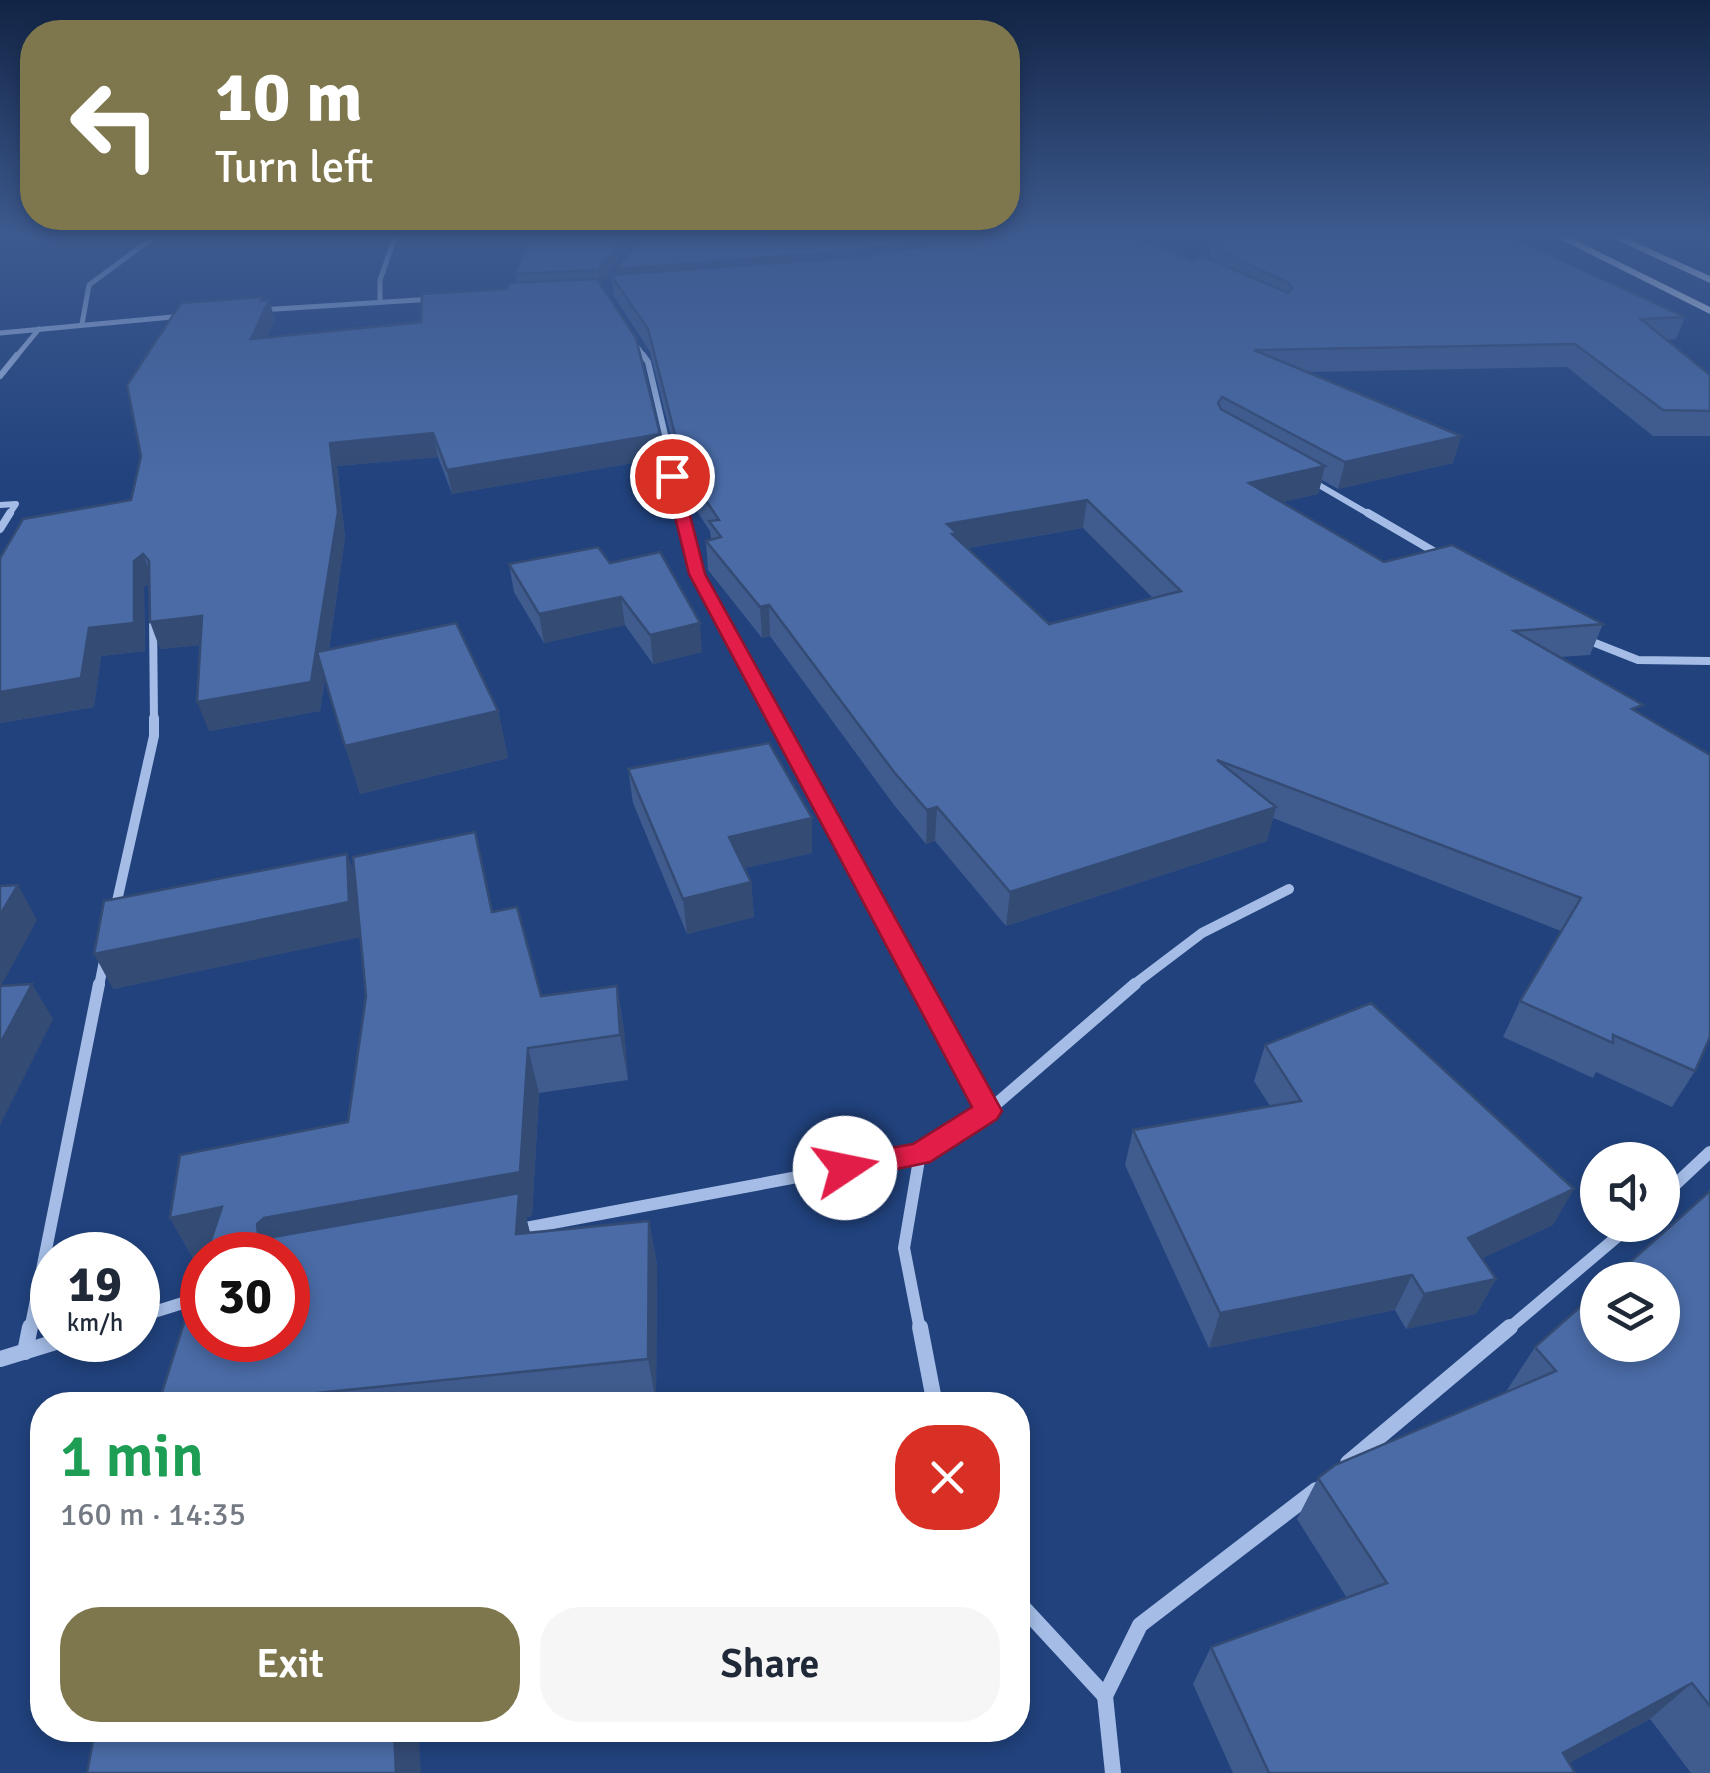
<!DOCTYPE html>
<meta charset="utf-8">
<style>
:root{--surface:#fff;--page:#f6f6f7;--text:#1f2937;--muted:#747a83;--accent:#7e774d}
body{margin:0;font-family:Signika,sans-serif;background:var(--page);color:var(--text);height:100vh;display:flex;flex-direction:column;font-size:38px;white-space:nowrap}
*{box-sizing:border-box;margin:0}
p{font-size:32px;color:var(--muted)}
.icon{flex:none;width:55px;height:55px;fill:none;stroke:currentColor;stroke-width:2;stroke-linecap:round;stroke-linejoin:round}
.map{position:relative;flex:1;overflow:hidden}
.details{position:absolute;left:30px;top:1392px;width:1000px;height:350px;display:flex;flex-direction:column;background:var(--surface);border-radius:40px;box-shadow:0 5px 15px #0003}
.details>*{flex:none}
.hud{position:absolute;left:20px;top:20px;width:1000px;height:210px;border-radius:40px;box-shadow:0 5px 15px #0003;background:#7e774d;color:#fff;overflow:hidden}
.buttons{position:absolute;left:1580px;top:1142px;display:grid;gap:20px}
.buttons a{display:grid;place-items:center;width:100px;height:100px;border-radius:50%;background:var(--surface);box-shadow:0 5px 15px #0003;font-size:50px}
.speed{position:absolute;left:30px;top:1232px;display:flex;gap:20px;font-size:50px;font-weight:700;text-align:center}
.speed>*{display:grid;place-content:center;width:130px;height:130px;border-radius:50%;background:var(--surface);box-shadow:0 5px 15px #0003;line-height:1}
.speed small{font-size:25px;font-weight:400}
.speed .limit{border:15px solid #d22;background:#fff;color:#111}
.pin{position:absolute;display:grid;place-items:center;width:85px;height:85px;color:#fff;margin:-42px;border:5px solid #fff;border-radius:50%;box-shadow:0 2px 10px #0007}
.me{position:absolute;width:110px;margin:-55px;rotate:79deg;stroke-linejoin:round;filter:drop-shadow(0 0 8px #0008)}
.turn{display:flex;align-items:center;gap:35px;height:210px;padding:0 30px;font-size:45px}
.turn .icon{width:130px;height:130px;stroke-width:2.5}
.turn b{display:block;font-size:70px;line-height:85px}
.round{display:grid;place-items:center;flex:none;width:105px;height:105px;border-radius:40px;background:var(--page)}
.headline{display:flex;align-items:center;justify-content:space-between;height:170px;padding:0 30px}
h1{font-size:60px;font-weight:600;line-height:75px;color:#1e9e55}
.cta{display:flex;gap:20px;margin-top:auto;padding:20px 30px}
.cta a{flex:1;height:115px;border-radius:40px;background:var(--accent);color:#fff;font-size:40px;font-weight:600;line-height:115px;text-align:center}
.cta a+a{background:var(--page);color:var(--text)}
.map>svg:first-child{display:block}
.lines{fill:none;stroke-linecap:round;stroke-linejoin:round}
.street-far5{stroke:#a5bde6;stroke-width:5}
.street-far4{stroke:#a5bde6;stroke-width:6}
.street-far3{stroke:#a5bde6;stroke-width:8}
.street-far2{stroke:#a5bde6;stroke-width:10}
.street-far1{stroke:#a5bde6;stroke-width:12}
.street{stroke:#a5bde6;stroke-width:16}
.primary{fill:#e6edfd;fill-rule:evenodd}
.wall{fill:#405c8f;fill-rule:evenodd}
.shaded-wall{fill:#344b74}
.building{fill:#4a6ba6;stroke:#344b74;stroke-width:2.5;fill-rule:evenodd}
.route{fill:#e11d48;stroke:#92132f;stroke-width:2.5}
</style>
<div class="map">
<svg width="1710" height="1773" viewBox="0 0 1710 1773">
<rect width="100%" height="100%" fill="#21427d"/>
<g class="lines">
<g class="street-far5">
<path d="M 380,302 L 380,280 L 396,234"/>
<path d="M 260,310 L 433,299"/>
<path d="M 82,324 L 89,285 L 158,234"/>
<path d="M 0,333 L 183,316"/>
<path d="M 630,337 L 645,358"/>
<path d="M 15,358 L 39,329"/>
</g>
<g class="street-far4">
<path d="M 643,355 L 648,362 L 684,516"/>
<path d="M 0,376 L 17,355"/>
<path d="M 1312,481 L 1372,516"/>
<path d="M 0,505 L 16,504 L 8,516"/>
</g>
<g class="street-far3">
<path d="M 683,513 L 697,574 L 777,721"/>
<path d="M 1368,513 L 1440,555"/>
<path d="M 0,529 L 10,513"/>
<path d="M 153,616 L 154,721"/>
<path d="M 1585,639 L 1638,660 L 1710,661"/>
</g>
<g class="street-far2">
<path d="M 775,718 L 920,986"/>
<path d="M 115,910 L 154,736 L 154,718"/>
<path d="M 99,986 L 105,956"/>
<path d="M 1132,986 L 1202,933 L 1289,889"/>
</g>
<g class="street-far1">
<path d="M 919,984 L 988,1111"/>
<path d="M 920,1154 L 904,1248 L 920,1330"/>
<path d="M 1662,1197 L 1710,1152"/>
<path d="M 515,1230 L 920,1154 L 988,1111 L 1135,984"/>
<path d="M 138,1317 L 202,1297"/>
<path d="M 30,1330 L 99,984"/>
<path d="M 1507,1330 L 1631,1225"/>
</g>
<g class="street">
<path d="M 920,1327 L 935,1405"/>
<path d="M 25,1352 L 30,1327"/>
<path d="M 0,1359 L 62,1340"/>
<path d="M 1348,1463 L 1510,1327"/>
<path d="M 1018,1602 L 1105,1696"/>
<path d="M 1113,1773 L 1105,1696 L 1140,1625 L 1316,1490"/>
</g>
<g class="primary">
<path d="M 1550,234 L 1563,234 L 1710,307 L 1710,314 Z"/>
<path d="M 1604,234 L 1617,234 L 1710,276 L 1710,283 Z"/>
</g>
</g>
<g class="wall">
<path d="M 533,234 L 638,234 L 601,284 L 662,458 L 452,494 L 438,457 L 337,466 L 345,537 L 329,650 L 498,711 L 508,758 L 360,794 L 325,678 L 320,711 L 209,731 L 200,645 L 160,649 L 150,583 L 144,587 L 145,651 L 101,656 L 94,707 L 0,723 L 131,500 L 264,301 L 269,300 L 275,320 L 267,337 L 421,322 L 507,289 L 517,283 L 515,274 Z"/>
<path d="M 640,241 L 1194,261 L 1209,258 L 1211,247 L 1685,317 L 1676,339 L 1667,340 L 1710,375 L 1710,436 L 1653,436 L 1567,367 L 1308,372 L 1461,436 L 1453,463 L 1338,489 L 1322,480 L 1318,494 L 1281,502 L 1384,562 L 1603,624 L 1590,655 L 1560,657 L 1639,713 L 1695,1071 L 1672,1107 L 1596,1072 L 1593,1078 L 1503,1037 L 1520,1001 L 1561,931 L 1273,818 L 1267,841 L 1006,926 L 935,841 L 926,844 L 894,805 L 770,636 L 762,638 L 708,570 L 706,541 L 711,539 L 710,531 L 685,493 L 650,352 L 614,296 L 611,275 L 616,275 L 616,269 ZM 1083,528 L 1153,598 L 1049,624 L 968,548 Z"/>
<path d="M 610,563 L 702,652 L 653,664 L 625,625 L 544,643 L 514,592 L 509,564 Z"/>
<path d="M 628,769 L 812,853 L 745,868 L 751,882 L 754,917 L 687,934 L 633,803 Z"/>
<path d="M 475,832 L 493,912 L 541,996 L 617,986 L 624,1030 L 628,1080 L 539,1093 L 532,1216 L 526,1217 L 530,1233 L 649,1221 L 657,1265 L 656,1402 L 624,1405 L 158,1405 L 288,1340 L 202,1255 L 202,1260 L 195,1262 L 170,1218 L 348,1122 L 366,996 L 360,937 L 113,989 L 347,854 L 355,876 Z"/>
<path d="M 1265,1045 L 1553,1225 L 1482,1258 L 1496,1279 L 1476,1314 L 1406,1329 L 1395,1310 L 1209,1348 L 1125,1165 L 1133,1130 L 1270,1106 L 1254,1081 Z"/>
<path d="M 1710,1191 L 1710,1773 L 1691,1773 L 1650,1719 L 1569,1763 L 1575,1773 L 1233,1773 L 1193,1684 L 1211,1647 L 1347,1598 L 1297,1519 L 1318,1478 L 1508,1392 L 1507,1390 L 1535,1347 Z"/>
</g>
<g class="shaded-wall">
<path d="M 626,234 L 638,234 L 600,285 L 598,270 Z"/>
<path d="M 963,234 L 1049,234 L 617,284 L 616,269 Z"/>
<path d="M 263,297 L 266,307 L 269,300 L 275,320 L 257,360 L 251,339 Z"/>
<path d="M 433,433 L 438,457 L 337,466 L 345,537 L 320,711 L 209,731 L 197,702 L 330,443 Z"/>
<path d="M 660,434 L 662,458 L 452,494 L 447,470 Z"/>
<path d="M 1461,436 L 1453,463 L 1338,489 L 1345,462 Z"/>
<path d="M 1325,466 L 1318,494 L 1243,511 L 1249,483 Z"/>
<path d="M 1087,500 L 1083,528 L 956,550 L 947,524 Z"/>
<path d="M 143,554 L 153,580 L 144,587 L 145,651 L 101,656 L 94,707 L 0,723 L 0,692 L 89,628 L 134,561 Z"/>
<path d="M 621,597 L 625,625 L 544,643 L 539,614 Z"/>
<path d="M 769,605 L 770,636 L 762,638 L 760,607 Z"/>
<path d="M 202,616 L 212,644 L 160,649 L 150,622 Z"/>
<path d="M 700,623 L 702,652 L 653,664 L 650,635 Z"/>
<path d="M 498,711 L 508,758 L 360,794 L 345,746 Z"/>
<path d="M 937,807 L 935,841 L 926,844 L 927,810 Z"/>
<path d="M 1276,807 L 1267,841 L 1006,926 L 1010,892 Z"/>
<path d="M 812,818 L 812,853 L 732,871 L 729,837 Z"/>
<path d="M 347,854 L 359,888 L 361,937 L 113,989 L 94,954 Z"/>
<path d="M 751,882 L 754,917 L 687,934 L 683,899 Z"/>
<path d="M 18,885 L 37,920 L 0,988 L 0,915 Z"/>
<path d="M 32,984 L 53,1019 L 0,1125 L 0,1044 Z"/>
<path d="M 617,986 L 624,1030 L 628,1080 L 620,1035 Z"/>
<path d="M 528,1048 L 539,1093 L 532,1216 L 526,1217 L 531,1237 L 288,1262 L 258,1234 L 257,1224 Z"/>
<path d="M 1574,1189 L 1553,1225 L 1449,1274 L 1468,1238 Z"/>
<path d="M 222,1207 L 226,1255 L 202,1255 L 202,1260 L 195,1262 L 170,1218 Z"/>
<path d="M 649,1221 L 657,1265 L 656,1402 L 648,1359 Z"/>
<path d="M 1412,1275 L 1395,1310 L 1209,1348 L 1220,1313 Z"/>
<path d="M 1496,1279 L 1476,1314 L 1406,1329 L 1424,1294 Z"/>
<path d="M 1692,1683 L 1650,1719 L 1551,1773 L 1563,1753 Z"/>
<path d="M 394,1730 L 462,1730 L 419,1741 L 421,1773 L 396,1773 Z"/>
</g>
<g class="building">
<path d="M 533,234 L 626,234 L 598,270 L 515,274 Z"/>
<path d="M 643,234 L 963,234 L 856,251 L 616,269 L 640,241 Z"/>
<path d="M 1006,234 L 1126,234 L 1194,261 L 1201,255 L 1288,293 L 1292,288 L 1289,283 L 1211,247 L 1226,234 L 1505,234 L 1685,317 L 1641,319 L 1710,375 L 1710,411 L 1663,410 L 1575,344 L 1254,350 L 1461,436 L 1345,462 L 1222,397 L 1218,403 L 1221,409 L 1325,466 L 1249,483 L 1384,562 L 1452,545 L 1603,624 L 1514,631 L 1643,705 L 1632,709 L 1710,755 L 1710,1037 L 1695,1071 L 1613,1035 L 1613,1043 L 1520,1001 L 1581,898 L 1217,760 L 1276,807 L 1010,892 L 937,807 L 927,810 L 894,772 L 769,605 L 760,607 L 706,541 L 721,537 L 709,521 L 719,520 L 683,466 L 648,329 L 611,275 L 858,257 ZM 1087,500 L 1181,591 L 1049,624 L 952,534 L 957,533 L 947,524 Z"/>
<path d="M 597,279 L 636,338 L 660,434 L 447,470 L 433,433 L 330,443 L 338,512 L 311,682 L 197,702 L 202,616 L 150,622 L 149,561 L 143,554 L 134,561 L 134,623 L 89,628 L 81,678 L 0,692 L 0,558 L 23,519 L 131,500 L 141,456 L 127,385 L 181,303 L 263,297 L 261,301 L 269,300 L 251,339 L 421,322 L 422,294 L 507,289 L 509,283 Z"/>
<path d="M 598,547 L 610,563 L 660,552 L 700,623 L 650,635 L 621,597 L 539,614 L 509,564 Z"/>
<path d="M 456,623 L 498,711 L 345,746 L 317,652 Z"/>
<path d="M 769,743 L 812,818 L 729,837 L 751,882 L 683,899 L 628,769 Z"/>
<path d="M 475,832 L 492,912 L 517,907 L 541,996 L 617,986 L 620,1035 L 528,1048 L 520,1172 L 264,1218 L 257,1224 L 258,1234 L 268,1238 L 519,1193 L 516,1234 L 649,1221 L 648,1359 L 200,1405 L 158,1405 L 202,1266 L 202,1340 L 288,1340 L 288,1255 L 206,1255 L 222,1207 L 170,1218 L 180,1155 L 348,1122 L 366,996 L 353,857 Z"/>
<path d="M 347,854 L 349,902 L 94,954 L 104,901 Z"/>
<path d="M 18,885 L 0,915 L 0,886 Z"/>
<path d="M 32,984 L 0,1044 L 0,986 Z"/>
<path d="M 1371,1003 L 1574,1189 L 1468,1238 L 1496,1279 L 1424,1294 L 1412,1275 L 1220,1313 L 1133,1130 L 1301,1101 L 1265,1045 Z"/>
<path d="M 1710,1191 L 1710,1706 L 1692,1683 L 1563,1753 L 1575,1773 L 1269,1773 L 1211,1647 L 1387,1583 L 1318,1478 L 1335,1465 L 1556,1371 L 1535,1347 L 1598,1291 L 1598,1345 L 1662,1345 L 1662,1280 L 1610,1280 Z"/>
<path d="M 95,1730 L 394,1730 L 396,1773 L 87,1773 Z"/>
</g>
<linearGradient id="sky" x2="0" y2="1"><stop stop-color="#122445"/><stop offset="0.49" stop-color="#3d5a8f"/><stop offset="1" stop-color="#3d5a8f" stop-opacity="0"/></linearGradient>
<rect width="1710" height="482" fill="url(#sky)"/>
<path class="route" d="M 672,472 L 680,476 L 705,574 L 1002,1111 L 997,1119 L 930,1162 L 845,1180 L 835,1176 L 831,1168 L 835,1160 L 845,1156 L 913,1144 L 972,1107 L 689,574 L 665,476 Z"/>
</svg>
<div class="buttons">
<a><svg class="icon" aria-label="sound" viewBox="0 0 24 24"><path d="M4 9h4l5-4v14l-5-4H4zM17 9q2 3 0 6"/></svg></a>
<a><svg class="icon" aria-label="layers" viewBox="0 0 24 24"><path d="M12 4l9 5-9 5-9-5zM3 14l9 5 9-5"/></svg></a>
</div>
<div class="speed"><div>19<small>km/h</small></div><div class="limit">30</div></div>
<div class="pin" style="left:672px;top:476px;background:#d93025"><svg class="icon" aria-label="arrive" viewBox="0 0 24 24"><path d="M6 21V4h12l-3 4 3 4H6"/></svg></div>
<svg class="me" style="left:845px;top:1168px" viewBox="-20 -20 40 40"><circle r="19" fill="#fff"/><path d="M0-13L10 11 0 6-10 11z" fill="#e11d48"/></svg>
<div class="hud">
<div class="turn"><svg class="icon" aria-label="left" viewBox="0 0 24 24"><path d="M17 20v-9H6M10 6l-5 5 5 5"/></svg><div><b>10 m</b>Turn left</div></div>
</div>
<section class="details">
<div class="headline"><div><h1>1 min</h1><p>160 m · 14:35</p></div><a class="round" style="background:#d93025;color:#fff"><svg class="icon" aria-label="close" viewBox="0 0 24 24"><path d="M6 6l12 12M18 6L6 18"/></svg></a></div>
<div class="cta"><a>Exit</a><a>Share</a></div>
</section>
</div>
